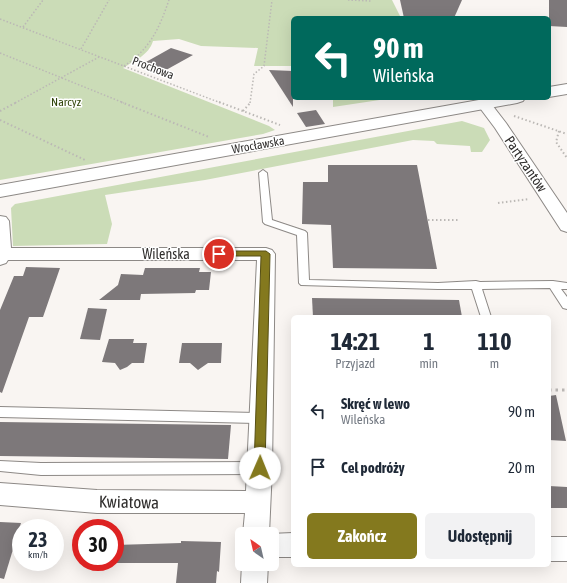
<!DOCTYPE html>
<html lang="pl">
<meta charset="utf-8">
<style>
:root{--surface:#fff;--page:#f2f2f3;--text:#1f2937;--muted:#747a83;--accent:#84791e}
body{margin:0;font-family:"Asap Condensed",sans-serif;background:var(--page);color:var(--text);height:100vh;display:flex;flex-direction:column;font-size:15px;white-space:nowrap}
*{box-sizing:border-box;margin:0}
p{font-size:13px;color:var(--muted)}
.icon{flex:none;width:22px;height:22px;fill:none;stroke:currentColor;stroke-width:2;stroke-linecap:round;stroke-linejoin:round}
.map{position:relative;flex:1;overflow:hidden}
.panel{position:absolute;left:291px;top:315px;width:260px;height:252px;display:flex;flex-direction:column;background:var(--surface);border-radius:6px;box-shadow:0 4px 16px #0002}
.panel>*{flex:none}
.top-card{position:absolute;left:291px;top:16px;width:260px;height:84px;border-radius:6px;box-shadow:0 4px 16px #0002;background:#00695c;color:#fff;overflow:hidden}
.needle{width:26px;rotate:326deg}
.controls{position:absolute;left:235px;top:527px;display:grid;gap:8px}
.controls a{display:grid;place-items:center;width:44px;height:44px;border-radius:6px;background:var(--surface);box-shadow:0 4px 16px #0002;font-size:20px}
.speed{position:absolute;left:12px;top:519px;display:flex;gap:8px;font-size:20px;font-weight:700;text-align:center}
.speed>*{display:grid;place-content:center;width:52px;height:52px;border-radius:50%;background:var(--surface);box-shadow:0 4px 16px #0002;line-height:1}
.speed small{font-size:10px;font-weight:400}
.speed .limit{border:6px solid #d22;background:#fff;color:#111}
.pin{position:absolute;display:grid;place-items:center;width:34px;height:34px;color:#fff;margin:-17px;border:2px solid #fff;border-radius:50%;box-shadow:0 1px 4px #0007}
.me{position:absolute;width:44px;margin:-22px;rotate:1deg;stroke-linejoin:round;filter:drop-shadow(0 0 3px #0008)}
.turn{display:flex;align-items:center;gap:14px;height:84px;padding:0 16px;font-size:18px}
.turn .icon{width:52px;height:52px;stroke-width:2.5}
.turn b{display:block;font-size:28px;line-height:34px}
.eta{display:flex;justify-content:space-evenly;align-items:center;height:68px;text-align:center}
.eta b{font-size:24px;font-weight:700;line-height:28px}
.cta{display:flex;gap:8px;margin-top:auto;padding:8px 16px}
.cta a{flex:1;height:46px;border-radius:6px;background:var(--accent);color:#fff;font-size:16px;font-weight:700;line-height:46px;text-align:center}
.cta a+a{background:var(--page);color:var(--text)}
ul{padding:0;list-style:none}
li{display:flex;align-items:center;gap:12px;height:56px;padding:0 16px}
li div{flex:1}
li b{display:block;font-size:15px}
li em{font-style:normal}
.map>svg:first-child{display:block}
.green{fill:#cbdcb7}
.building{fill:#7d787a}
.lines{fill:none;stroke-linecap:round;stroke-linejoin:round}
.service-casing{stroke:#8d8986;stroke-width:2}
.minor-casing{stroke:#8d8986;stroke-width:2}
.tertiary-casing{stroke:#8d8986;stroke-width:2}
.path-far2{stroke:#bbb8b5;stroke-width:1.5;stroke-dasharray:1.5 2;stroke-linecap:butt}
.path-far1{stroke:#bbb8b5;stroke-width:2;stroke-dasharray:1.5 2.5;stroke-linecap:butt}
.path{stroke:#bbb8b5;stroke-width:3;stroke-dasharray:2.5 4;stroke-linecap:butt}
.service{fill:#fff;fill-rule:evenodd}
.minor{fill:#fff;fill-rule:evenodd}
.tertiary{fill:#fff;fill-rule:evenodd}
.route{fill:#84791e;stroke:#564f14}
.labels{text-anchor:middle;stroke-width:3;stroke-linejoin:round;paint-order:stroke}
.far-street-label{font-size:12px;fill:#312f2e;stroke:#fff}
.far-park-label{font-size:12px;fill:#32460c;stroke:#fff}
.street-label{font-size:14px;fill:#312f2e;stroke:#fff}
.near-street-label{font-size:17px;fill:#312f2e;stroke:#fff}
</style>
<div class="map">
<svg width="567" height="583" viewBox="0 0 567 583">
<rect width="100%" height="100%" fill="#f9f5f2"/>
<g class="green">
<path d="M 0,0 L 392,0 L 401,18 L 293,18 L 293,66 L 254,66 L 258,48 L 201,46 L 179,39 L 153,41 C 149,55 134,61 123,68 L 269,126 L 275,130 L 263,134 L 0,180 Z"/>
<path d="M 333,98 L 393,98 L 333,107 Z"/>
<path d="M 462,121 L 484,128 L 490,140 L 482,152 L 471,152 L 470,146 L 437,144 L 434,141 L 413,140 L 205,180 L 105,195 L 112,224 L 107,244 L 13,246 L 11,208 L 15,204 Z"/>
</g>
<g class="building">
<path d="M 400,0 L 462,0 L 454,18 L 404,18 Z"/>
<path d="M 549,0 L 567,0 L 567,27 L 549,26 Z"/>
<path d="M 171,48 L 193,55 L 166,70 L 146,62 Z"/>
<path d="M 269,70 L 293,71 L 293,107 Z"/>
<path d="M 316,110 L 325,124 L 306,127 L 297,113 Z"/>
<path d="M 328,165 L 417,165 L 437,269 L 333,268 L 331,225 L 302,224 L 303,182 L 328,182 Z"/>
<path d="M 26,267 L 60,268 L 43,317 L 29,317 L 2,393 L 0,392 L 0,310 L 14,276 L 23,276 Z"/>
<path d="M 145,268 L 200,268 L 199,272 L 211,272 L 209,290 L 196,290 L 195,293 L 141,294 L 140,300 L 99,300 L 118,285 L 121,274 L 143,275 Z"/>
<path d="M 312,298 L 459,300 L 462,317 L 313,317 Z"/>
<path d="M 88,308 L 107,309 L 100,340 L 80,339 Z"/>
<path d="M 109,339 L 134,339 L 133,343 L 147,343 L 144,363 L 132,363 L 127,367 L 120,370 L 115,363 L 102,362 Z"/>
<path d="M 182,343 L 222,343 L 221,363 L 208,363 L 198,370 L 190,363 L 179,363 Z"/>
<path d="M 556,395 L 566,441 L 549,440 L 549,396 Z"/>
<path d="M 0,422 L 231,425 L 228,459 L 0,456 Z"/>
<path d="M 549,486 L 567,487 L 567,508 L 549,508 Z"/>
<path d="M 0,522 L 21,523 L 4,579 L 0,578 Z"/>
<path d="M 181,541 L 221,542 L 219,572 L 217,571 L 216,583 L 176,583 L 178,563 L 115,563 L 115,545 L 181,543 Z"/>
</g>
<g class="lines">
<defs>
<g id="service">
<path d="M 263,170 L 267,173 L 272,220 L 305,231 L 307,233 L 309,280 L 438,283 L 476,281 L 480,282 L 553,281 L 567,283 L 567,289 L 561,289 L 567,297 L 567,309 L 563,308 L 550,288 L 482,289 L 491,317 L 481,317 L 472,289 L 438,289 L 301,285 L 299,283 L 297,235 L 265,224 L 263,222 L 259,173 Z"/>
<path d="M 0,407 L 261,413 L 265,415 L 267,418 L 265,421 L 261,423 L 0,417 Z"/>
<path d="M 0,461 L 41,463 L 260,462 L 264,464 L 266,468 L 264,472 L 260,474 L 41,475 L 0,471 Z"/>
</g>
<g id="minor">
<path d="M 484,100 L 489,101 L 506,123 L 567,213 L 567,232 L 561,230 L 495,128 L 477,104 L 479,101 Z"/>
<path d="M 0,216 L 6,217 L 9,221 L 11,248 L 266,248 L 272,250 L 275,254 L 272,468 L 269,534 L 293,533 L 293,557 L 272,557 L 272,534 L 243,534 L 245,513 L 97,513 L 0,505 L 0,483 L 97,490 L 246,491 L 257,260 L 8,260 L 6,263 L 0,265 Z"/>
<rect x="549" y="537" width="18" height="24"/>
<path d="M 242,564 L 268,564 L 267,583 L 241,583 Z"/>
</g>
<g id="tertiary">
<path d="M 567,84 L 567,94 L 549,97 L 549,87 Z"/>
<path d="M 490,98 L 525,98 L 523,101 L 517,103 L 0,197 L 0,185 Z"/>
</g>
</defs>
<use href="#service" class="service-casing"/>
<use href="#minor" class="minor-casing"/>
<use href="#tertiary" class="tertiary-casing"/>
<g class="path-far2">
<path d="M 348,0 L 371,1"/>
<path d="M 0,19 L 221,103"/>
<path d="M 23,27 L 43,0"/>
<path d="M 81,49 L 109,0"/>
<path d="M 0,53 L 124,103"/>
<path d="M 124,66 C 150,49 159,29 169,0"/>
<path d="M 15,103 L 99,57"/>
<path d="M 250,103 L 254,74 L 264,66 L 272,0"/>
</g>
<g class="path-far1">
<path d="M 121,102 L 209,137"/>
<path d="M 219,102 L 280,125"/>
<path d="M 0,111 L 17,102"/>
<path d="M 243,111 L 251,102"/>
<path d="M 514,116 L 567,134"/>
<path d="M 0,120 L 85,160"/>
<path d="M 559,131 L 556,142 L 567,158"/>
<path d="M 498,203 L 529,199"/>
<path d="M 428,220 L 460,220"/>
</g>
<path class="path" d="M 549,390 L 567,390"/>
<use href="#service" class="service"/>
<use href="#minor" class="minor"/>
<use href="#tertiary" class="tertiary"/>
</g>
<path class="route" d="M 219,251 L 266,251 L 270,254 L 265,468 L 264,472 L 260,473 L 256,472 L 254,468 L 261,256 L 216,256 L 215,254 Z"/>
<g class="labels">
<g class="far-street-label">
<text transform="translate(153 68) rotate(21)" y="4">Prochowa</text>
<text transform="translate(258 145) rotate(-10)" y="4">Wrocławska</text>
</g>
<g class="far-park-label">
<text x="66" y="106">Narcyz</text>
</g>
<g class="street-label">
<text transform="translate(526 164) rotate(56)" y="5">Partyzantów</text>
<text x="166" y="259">Wileńska</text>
</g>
<g class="near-street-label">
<text transform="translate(129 502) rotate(1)" y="6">Kwiatowa</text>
</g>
</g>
</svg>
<div class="controls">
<a><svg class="needle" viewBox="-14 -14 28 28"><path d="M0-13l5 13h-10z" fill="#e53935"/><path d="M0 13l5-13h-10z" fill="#747a83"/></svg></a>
</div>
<div class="speed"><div>23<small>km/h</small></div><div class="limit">30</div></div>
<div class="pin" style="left:219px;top:254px;background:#d93025"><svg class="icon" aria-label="arrive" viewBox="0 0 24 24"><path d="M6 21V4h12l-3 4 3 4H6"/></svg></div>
<svg class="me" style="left:260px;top:468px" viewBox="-20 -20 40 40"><circle r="19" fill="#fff"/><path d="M0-13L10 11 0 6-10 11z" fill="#84791e"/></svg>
<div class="top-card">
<div class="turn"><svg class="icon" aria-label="left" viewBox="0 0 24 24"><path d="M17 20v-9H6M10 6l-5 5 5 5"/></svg><div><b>90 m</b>Wileńska</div></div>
</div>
<section class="panel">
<div class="eta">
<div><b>14:21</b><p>Przyjazd</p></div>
<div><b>1</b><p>min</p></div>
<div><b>110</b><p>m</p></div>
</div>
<ul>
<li><svg class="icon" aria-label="left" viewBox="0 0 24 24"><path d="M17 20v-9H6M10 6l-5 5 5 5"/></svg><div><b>Skręć w lewo</b><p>Wileńska</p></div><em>90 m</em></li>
<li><svg class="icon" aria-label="arrive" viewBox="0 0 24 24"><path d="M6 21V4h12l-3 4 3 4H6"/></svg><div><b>Cel podróży</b></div><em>20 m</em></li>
</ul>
<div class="cta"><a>Zakończ</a><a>Udostępnij</a></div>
</section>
</div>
